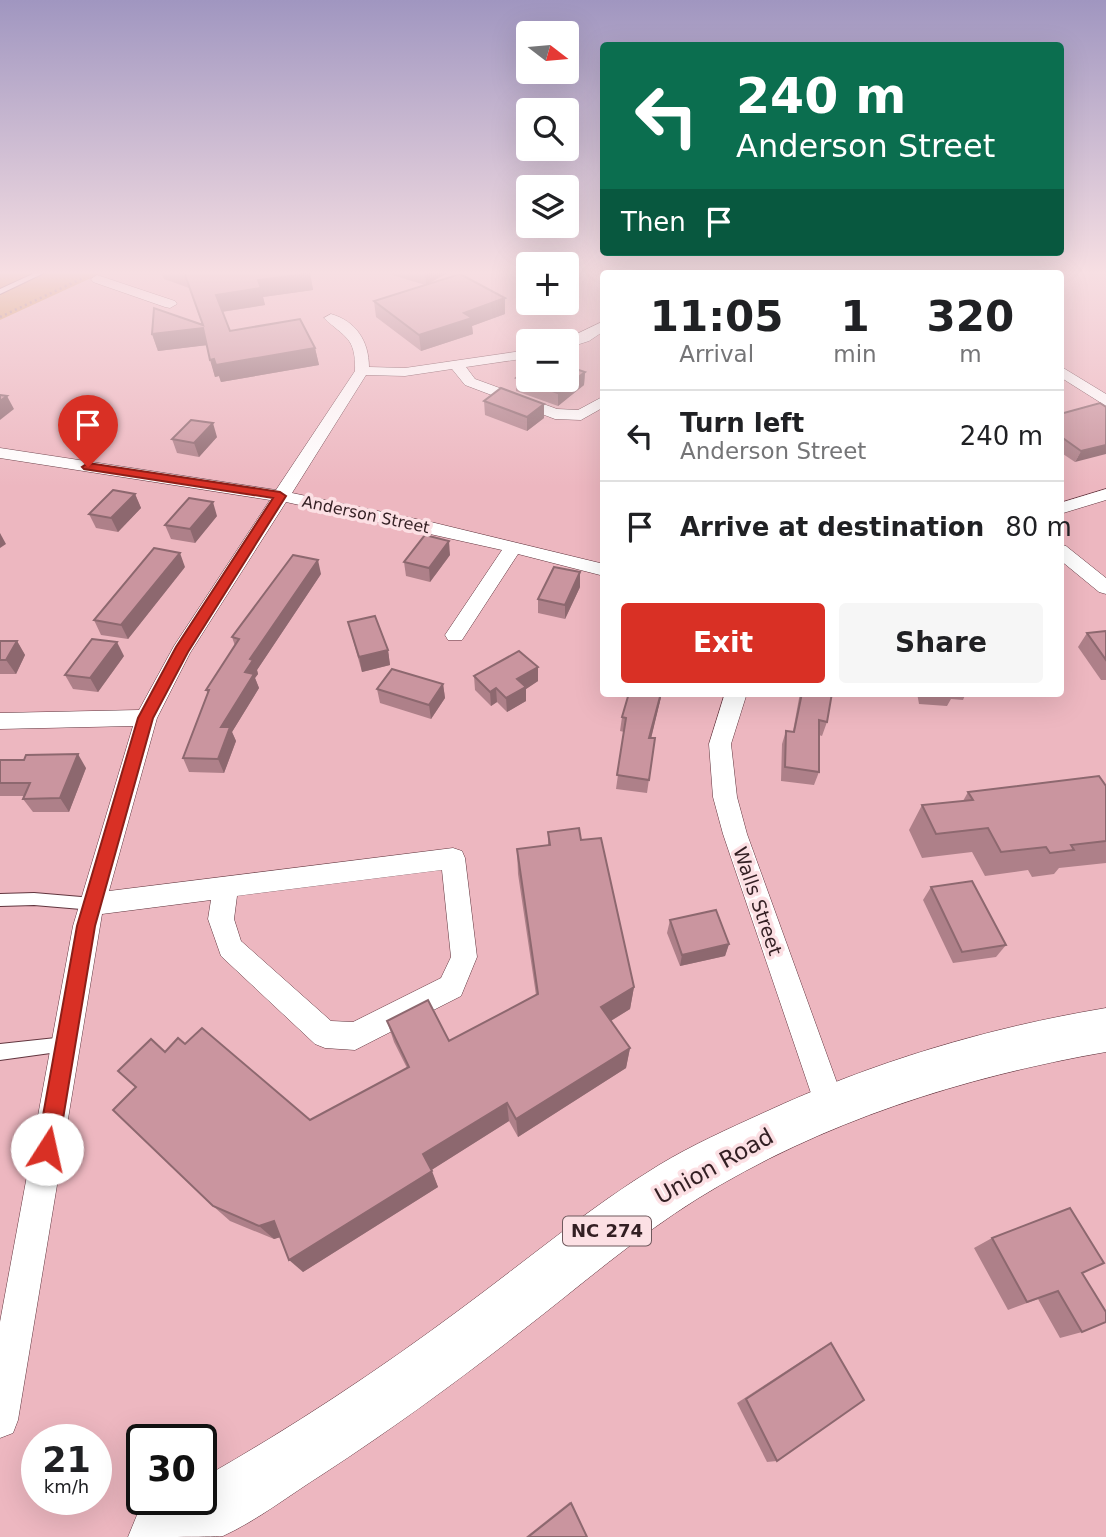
<!DOCTYPE html>
<meta charset="utf-8">
<style>
:root{--surface:#fff;--page:#f6f6f6;--text:#202124;--muted:#757577;--line:#e0e0e0;--accent:#d93025}
body{margin:0;font-family:"DejaVu Sans",sans-serif;background:var(--page);color:var(--text);height:100vh;display:flex;flex-direction:column;font-size:26px;white-space:nowrap}
*{box-sizing:border-box;margin:0}
p{font-size:23px;color:var(--muted)}
.icon{flex:none;width:38px;height:38px;fill:none;stroke:currentColor;stroke-width:2;stroke-linecap:round;stroke-linejoin:round}
.map{position:relative;flex:1;overflow:hidden}
.panel{position:absolute;left:600px;top:270px;width:464px;height:427px;display:flex;flex-direction:column;background:var(--surface);border-radius:7px;box-shadow:0 7px 28px #0002}
.panel>*{flex:none}
.top-card{position:absolute;left:600px;top:42px;width:464px;height:214px;border-radius:7px;box-shadow:0 7px 28px #0002;background:#0b6e4f;color:#fff;overflow:hidden}
.needle{width:46px;rotate:106deg}
.buttons{position:absolute;left:516px;top:21px;display:grid;gap:14px}
.buttons a{display:grid;place-items:center;width:63px;height:63px;border-radius:7px;background:var(--surface);box-shadow:0 7px 28px #0002;font-size:35px}
.speed{position:absolute;left:21px;top:1424px;display:flex;gap:14px;font-size:35px;font-weight:700;text-align:center}
.speed>*{display:grid;place-content:center;width:91px;height:91px;border-radius:50%;background:var(--surface);box-shadow:0 7px 28px #0002;line-height:1}
.speed small{font-size:18px;font-weight:400}
.speed .limit{border:4px solid #111;border-radius:10px;background:#fff;color:#111}
.pin{position:absolute;display:grid;place-items:center;width:60px;height:60px;color:#fff;margin:-72px -30px;border-radius:50% 50% 50% 0;rotate:-45deg;box-shadow:0 0 7px #0007}
.pin .icon{rotate:45deg}
.me{position:absolute;width:77px;margin:-38px;rotate:10deg;stroke-linejoin:round;filter:drop-shadow(0 0 5px #0008)}
.turn{display:flex;align-items:center;gap:24px;height:147px;padding:0 21px;font-size:32px}
.turn .icon{width:91px;height:91px;stroke-width:2.5}
.turn b{display:block;font-size:49px;line-height:60px}
.then{display:flex;align-items:center;height:66px;padding:0 21px;background:#0003;gap:14px;font-size:26px}
.eta{display:flex;justify-content:space-evenly;align-items:center;height:119px;text-align:center}
.eta b{font-size:42px;font-weight:700;line-height:49px}
.primary-button{display:flex;gap:14px;margin-top:auto;padding:14px 21px}
.primary-button a{flex:1;height:80px;border-radius:7px;background:var(--accent);color:#fff;font-size:28px;font-weight:700;line-height:80px;text-align:center}
.primary-button a+a{background:var(--page);color:var(--text)}
ul{padding:0;list-style:none}
li{display:flex;align-items:center;gap:21px;height:91px;padding:0 21px;border-top:2px solid var(--line)}
li div{flex:1}
li b{display:block;font-size:26px}
li em{font-style:normal}
.map>svg:first-child{display:block}
.green{fill:#cd8f4b}
.lines{fill:none;stroke-linecap:round;stroke-linejoin:round}
.service-casing{stroke:#61353e;stroke-width:2}
.minor-casing{stroke:#61353e;stroke-width:1}
.primary-casing{stroke:#61353e;stroke-width:1}
.path{stroke:#8b676d;stroke-width:2.5;stroke-dasharray:2 3.5;stroke-linecap:butt}
.service{fill:#fff;fill-rule:evenodd}
.minor{fill:#fff;fill-rule:evenodd}
.primary{fill:#fff;fill-rule:evenodd}
.wall{fill:#ae8089}
.shaded-wall{fill:#8d686f}
.building{fill:#ca959f;stroke:#8d686f;stroke-width:2}
.route{fill:#d93025;stroke:#8d1f18;stroke-width:2}
.labels{text-anchor:middle;stroke-width:7;stroke-linejoin:round;paint-order:stroke}
.far-street-label{font-size:16px;fill:#331f23;stroke:#fce0e4}
.shield{fill:#fce0e4;stroke:#6f595d;stroke-width:2}
.shield-label{font-size:18px;font-weight:bold;fill:#331f23}
.street-label{font-size:19px;fill:#331f23;stroke:#fce0e4}
.near-street-label{font-size:23px;fill:#331f23;stroke:#fce0e4}
</style>
<div class="map">
<svg width="1106" height="1537" viewBox="0 0 1106 1537">
<rect width="100%" height="100%" fill="#edb7c0"/>
<path class="green" d="M 0,272 L 104,272 L 0,320 Z"/>
<g class="lines">
<defs>
<g id="service">
<path d="M 37,272 L 46,272 L 0,294 L 0,289 Z"/>
<path d="M 34,893 L 93,898 L 98,900 L 100,904 L 98,908 L 93,910 L 34,905 L 0,906 L 0,894 Z"/>
<path d="M 65,1037 L 70,1039 L 73,1044 L 70,1049 L 65,1051 L 0,1060 L 0,1044 Z"/>
</g>
<g id="minor">
<rect x="611" y="272" width="15" height="1"/>
<path d="M 681,272 L 698,272 L 681,273 Z"/>
<rect x="721" y="272" width="13" height="1"/>
<path d="M 868,272 L 884,272 L 868,273 Z"/>
<rect x="911" y="272" width="13" height="1"/>
<path d="M 97,275 L 175,301 L 177,304 L 170,308 L 165,307 L 93,282 L 91,279 Z"/>
<path d="M 331,314 C 356,321 369,341 369,367 L 405,368 L 528,350 L 528,358 L 466,367 L 475,379 L 557,409 L 578,410 L 604,396 L 604,407 L 581,420 L 555,419 L 465,385 L 452,369 L 405,376 L 366,375 L 292,493 L 435,523 L 604,564 L 604,576 L 518,554 L 462,640 L 448,640 L 445,635 L 502,550 L 286,502 L 190,653 L 157,718 L 109,891 L 453,848 L 462,851 L 465,858 L 477,957 L 461,996 L 355,1050 L 325,1048 L 315,1044 L 221,956 L 208,919 L 211,900 L 102,914 L 18,1420 L 13,1433 L 0,1438 L 0,1322 L 73,926 L 133,726 L 0,729 L 0,713 L 139,710 L 174,646 L 270,500 L 0,458 L 0,448 L 276,490 L 355,371 C 356,337 345,338 324,318 ZM 442,870 L 451,957 L 441,978 L 353,1022 L 331,1021 L 241,941 L 234,919 L 237,896 Z"/>
<path d="M 604,321 L 604,331 L 589,341 L 567,348 L 567,341 L 562,341 Z"/>
<path d="M 1060,366 L 1106,394 L 1106,406 L 1060,377 Z"/>
<path d="M 1106,489 L 1106,500 L 1060,514 L 1060,503 Z"/>
<path d="M 1060,544 L 1066,546 L 1106,578 L 1106,594 L 1099,592 L 1060,560 Z"/>
<path d="M 725,693 L 747,693 L 731,744 L 737,797 L 747,834 L 845,1105 L 841,1116 L 830,1120 L 819,1116 L 815,1105 L 723,834 L 713,797 L 709,744 Z"/>
</g>
<path id="primary" d="M 1106,1008 L 1106,1052 C 963,1077 821,1122 697,1199 C 636,1237 580,1286 523,1330 C 458,1381 392,1429 323,1474 C 291,1494 258,1520 223,1536 C 208,1537 147,1537 128,1537 L 137,1515 L 165,1500 L 201,1500 L 201,1479 C 291,1428 379,1370 462,1308 C 527,1260 590,1207 659,1165 C 692,1145 728,1129 763,1113 C 873,1062 986,1028 1106,1008 Z"/>
</defs>
<use href="#service" class="service-casing"/>
<use href="#minor" class="minor-casing"/>
<use href="#primary" class="primary-casing"/>
<path class="path" d="M 0,317 L 83,278"/>
<use href="#service" class="service"/>
<use href="#minor" class="minor"/>
<use href="#primary" class="primary"/>
</g>
<g class="wall">
<path d="M 161,272 L 310,272 L 313,290 L 263,297 L 265,305 L 222,312 L 230,331 L 315,348 L 319,365 L 221,382 L 219,376 L 215,377 L 207,345 L 158,351 L 152,334 L 202,324 L 189,288 L 164,279 Z"/>
<path d="M 383,272 L 449,272 L 428,284 L 505,298 L 505,314 L 472,326 L 473,334 L 421,351 L 376,317 L 374,301 L 425,285 Z"/>
<path d="M 585,372 L 584,385 L 558,406 L 516,391 L 516,378 Z"/>
<path d="M 484,401 L 544,404 L 544,418 L 527,431 L 485,415 Z"/>
<path d="M 1106,407 L 1075,462 L 1060,452 L 1060,414 Z"/>
<path d="M 217,437 L 199,457 L 177,453 L 172,439 Z"/>
<path d="M 135,494 L 141,508 L 118,532 L 96,528 L 89,514 Z"/>
<path d="M 217,516 L 195,543 L 171,539 L 165,525 Z"/>
<path d="M 450,555 L 430,582 L 406,576 L 404,562 Z"/>
<path d="M 185,567 L 128,639 L 101,635 L 94,620 Z"/>
<path d="M 321,574 L 257,670 L 258,674 L 255,678 L 259,688 L 232,732 L 236,741 L 224,773 L 189,772 L 183,758 L 208,694 L 206,690 L 235,646 L 232,637 Z"/>
<path d="M 580,587 L 565,619 L 538,613 L 538,599 Z"/>
<path d="M 348,622 L 388,650 L 390,665 L 362,672 Z"/>
<path d="M 1106,631 L 1106,680 L 1101,680 L 1078,647 L 1087,633 Z"/>
<path d="M 0,641 L 17,641 L 25,655 L 16,674 L 0,674 Z"/>
<path d="M 124,656 L 98,692 L 73,689 L 65,675 Z"/>
<path d="M 474,676 L 538,681 L 526,689 L 526,701 L 507,712 L 497,702 L 491,706 L 475,690 Z"/>
<path d="M 443,684 L 445,698 L 431,719 L 380,703 L 377,689 Z"/>
<path d="M 629,693 L 662,693 L 651,738 L 655,738 L 647,793 L 616,789 L 624,732 L 620,731 L 622,717 Z"/>
<path d="M 800,693 L 832,693 L 827,722 L 822,736 L 819,735 L 819,772 L 814,785 L 781,781 L 782,744 L 786,731 L 793,731 Z"/>
<path d="M 917,693 L 966,693 L 963,700 L 951,699 L 947,706 L 919,704 Z"/>
<path d="M 0,760 L 86,768 L 69,812 L 33,812 L 23,799 L 24,796 L 0,796 Z"/>
<path d="M 1106,786 L 1106,863 L 1059,868 L 1054,874 L 1032,877 L 1028,870 L 985,876 L 972,852 L 922,858 L 909,830 L 922,805 L 963,801 L 968,792 Z"/>
<path d="M 548,832 L 581,840 L 634,987 L 630,1009 L 611,1021 L 630,1048 L 626,1068 L 518,1137 L 509,1121 L 431,1170 L 438,1187 L 303,1272 L 280,1237 L 274,1239 L 230,1221 L 213,1206 L 135,1087 L 118,1071 L 185,1044 L 310,1120 L 407,1068 L 394,1042 L 387,1021 L 449,1041 L 536,995 L 518,874 L 517,849 L 548,845 Z"/>
<path d="M 931,887 L 1006,945 L 996,957 L 953,963 L 923,900 Z"/>
<path d="M 670,920 L 729,944 L 725,956 L 680,966 L 667,933 Z"/>
<path d="M 992,1238 L 1082,1273 L 1082,1332 L 1060,1338 L 1038,1299 L 1008,1310 L 974,1248 Z"/>
<path d="M 831,1343 L 777,1461 L 767,1462 L 737,1403 L 820,1349 Z"/>
<path d="M 570,1502 L 587,1537 L 526,1537 Z"/>
</g>
<g class="shaded-wall">
<path d="M 428,272 L 449,272 L 426,285 L 425,274 Z"/>
<path d="M 310,273 L 313,290 L 263,297 L 265,305 L 220,312 L 216,295 L 258,280 Z"/>
<path d="M 505,298 L 505,314 L 472,326 L 473,334 L 421,351 L 419,335 L 464,313 Z"/>
<path d="M 203,328 L 208,345 L 158,351 L 152,334 Z"/>
<path d="M 315,348 L 319,365 L 221,382 L 219,376 L 215,377 L 210,360 Z"/>
<path d="M 585,372 L 584,385 L 558,406 L 558,393 Z"/>
<path d="M 7,396 L 14,409 L 0,420 L 0,401 Z"/>
<path d="M 544,404 L 544,418 L 527,431 L 527,417 Z"/>
<path d="M 213,423 L 217,437 L 199,457 L 194,443 Z"/>
<path d="M 1106,445 L 1106,454 L 1075,462 L 1081,451 Z"/>
<path d="M 135,494 L 141,508 L 118,532 L 111,518 Z"/>
<path d="M 213,502 L 217,516 L 195,543 L 190,529 Z"/>
<path d="M 0,533 L 6,544 L 0,548 Z"/>
<path d="M 449,541 L 450,555 L 430,582 L 429,568 Z"/>
<path d="M 180,553 L 185,567 L 128,639 L 121,625 Z"/>
<path d="M 318,560 L 321,574 L 257,670 L 258,674 L 255,678 L 259,688 L 232,732 L 236,741 L 224,773 L 218,759 L 221,727 L 250,659 Z"/>
<path d="M 580,572 L 580,587 L 565,619 L 565,605 Z"/>
<path d="M 17,641 L 25,655 L 16,674 L 6,660 Z"/>
<path d="M 117,642 L 124,656 L 98,692 L 90,678 Z"/>
<path d="M 388,650 L 390,665 L 362,672 L 359,657 Z"/>
<path d="M 538,667 L 538,681 L 526,689 L 526,701 L 507,712 L 506,698 L 517,679 Z"/>
<path d="M 443,684 L 445,698 L 431,719 L 429,705 Z"/>
<path d="M 496,688 L 497,702 L 491,706 L 490,692 Z"/>
<path d="M 661,693 L 662,693 L 648,751 L 649,738 Z"/>
<path d="M 78,754 L 86,768 L 69,812 L 60,798 Z"/>
<path d="M 729,944 L 725,956 L 680,966 L 682,955 Z"/>
<path d="M 634,987 L 630,1009 L 599,1028 L 601,1007 Z"/>
<path d="M 630,1048 L 626,1068 L 518,1137 L 516,1119 Z"/>
<path d="M 507,1103 L 509,1121 L 430,1171 L 423,1154 Z"/>
<path d="M 432,1171 L 438,1187 L 303,1272 L 289,1260 Z"/>
<path d="M 274,1221 L 288,1235 L 274,1239 L 259,1226 Z"/>
</g>
<g class="building">
<path d="M 184,272 L 310,272 L 310,273 L 258,280 L 261,288 L 216,295 L 230,331 L 300,319 L 315,348 L 216,365 L 214,359 L 210,360 L 203,328 L 152,334 L 154,308 L 203,325 Z"/>
<path d="M 460,274 L 505,298 L 464,313 L 472,318 L 419,335 L 374,301 Z"/>
<path d="M 567,366 L 585,372 L 558,393 L 516,378 L 528,368 L 528,380 L 567,380 Z"/>
<path d="M 501,388 L 544,404 L 527,417 L 484,401 Z"/>
<path d="M 0,395 L 7,396 L 0,401 Z"/>
<path d="M 1100,403 L 1106,407 L 1106,445 L 1081,451 L 1060,436 L 1060,414 Z"/>
<path d="M 191,420 L 213,423 L 194,443 L 172,439 Z"/>
<path d="M 113,490 L 135,494 L 111,518 L 89,514 Z"/>
<path d="M 189,498 L 213,502 L 190,529 L 165,525 Z"/>
<path d="M 425,535 L 449,541 L 429,568 L 404,562 Z"/>
<path d="M 154,548 L 180,553 L 121,625 L 94,620 Z"/>
<path d="M 293,555 L 318,560 L 250,659 L 253,660 L 245,672 L 254,674 L 221,727 L 230,727 L 218,759 L 183,758 L 209,690 L 206,690 L 239,639 L 232,637 Z"/>
<path d="M 554,567 L 580,572 L 565,605 L 538,599 Z"/>
<path d="M 375,616 L 388,650 L 359,657 L 348,622 Z"/>
<path d="M 1106,631 L 1106,660 L 1087,633 Z"/>
<path d="M 92,639 L 117,642 L 90,678 L 65,675 Z"/>
<path d="M 0,641 L 17,641 L 6,660 L 0,660 Z"/>
<path d="M 519,651 L 538,667 L 517,679 L 526,687 L 506,698 L 496,688 L 490,692 L 474,676 Z"/>
<path d="M 392,669 L 443,684 L 429,705 L 377,689 Z"/>
<path d="M 629,693 L 661,693 L 649,738 L 655,738 L 649,780 L 617,775 L 626,718 L 622,717 Z"/>
<path d="M 802,693 L 832,693 L 827,722 L 819,720 L 819,772 L 785,767 L 786,731 L 794,732 Z"/>
<path d="M 78,754 L 60,798 L 23,799 L 30,783 L 0,783 L 0,760 L 24,760 L 26,755 Z"/>
<path d="M 1099,776 L 1106,786 L 1106,841 L 1071,845 L 1074,850 L 1050,853 L 1046,847 L 1001,852 L 988,828 L 936,834 L 922,805 L 973,800 L 968,792 Z"/>
<path d="M 579,828 L 581,840 L 601,838 L 634,987 L 601,1007 L 630,1048 L 516,1119 L 507,1103 L 423,1154 L 432,1171 L 289,1260 L 274,1221 L 259,1226 L 213,1206 L 113,1110 L 136,1087 L 118,1071 L 151,1039 L 165,1052 L 178,1038 L 185,1044 L 202,1028 L 310,1120 L 409,1067 L 387,1021 L 428,1000 L 449,1041 L 538,994 L 517,849 L 550,845 L 548,832 Z"/>
<path d="M 972,881 L 1006,945 L 962,952 L 931,887 Z"/>
<path d="M 716,910 L 729,944 L 682,955 L 670,920 Z"/>
<path d="M 1070,1208 L 1104,1263 L 1082,1273 L 1106,1312 L 1106,1322 L 1082,1332 L 1058,1291 L 1027,1302 L 992,1238 Z"/>
<path d="M 831,1343 L 864,1400 L 777,1461 L 746,1399 Z"/>
<path d="M 571,1503 L 587,1537 L 528,1537 Z"/>
</g>
<linearGradient id="sky" x2="0" y2="1"><stop stop-color="#a096c0"/><stop offset="0.56" stop-color="#f7dfe3"/><stop offset="1" stop-color="#f7dfe3" stop-opacity="0"/></linearGradient>
<rect width="1106" height="487" fill="url(#sky)"/>
<path class="route" d="M 88,463 L 280,492 L 286,496 L 188,652 L 153,718 L 95,926 L 58,1149 L 55,1157 L 47,1160 L 40,1157 L 37,1149 L 77,926 L 138,718 L 176,647 L 273,498 L 84,469 L 82,467 Z"/>
<g class="labels">
<g class="far-street-label">
<text transform="translate(366 514) rotate(12)" y="6">Anderson Street</text>
</g>
<rect class="shield" x="563" y="1216.5" width="88" height="29" rx="5"/>
<g class="shield-label">
<text x="607" y="1237">NC 274</text>
</g>
<g class="street-label">
<text transform="translate(758 901) rotate(71)" y="7">Walls Street</text>
</g>
<g class="near-street-label">
<text transform="translate(714 1166) rotate(-29)" y="8">Union Road</text>
</g>
</g>
</svg>
<div class="buttons">
<a><svg class="needle" viewBox="-14 -14 28 28"><path d="M0-13l5 13h-10z" fill="#e53935"/><path d="M0 13l5-13h-10z" fill="#757577"/></svg></a>
<a><svg class="icon" aria-label="search" viewBox="0 0 24 24"><circle cx="10" cy="10" r="6"/><path d="M15 15l6 6"/></svg></a>
<a><svg class="icon" aria-label="layers" viewBox="0 0 24 24"><path d="M12 4l9 5-9 5-9-5zM3 14l9 5 9-5"/></svg></a>
<a>+</a>
<a>−</a>
</div>
<div class="speed"><div>21<small>km/h</small></div><div class="limit">30</div></div>
<div class="pin" style="left:88px;top:467px;background:#d93025"><svg class="icon" aria-label="arrive" viewBox="0 0 24 24"><path d="M6 21V4h12l-3 4 3 4H6"/></svg></div>
<svg class="me" style="left:47px;top:1149px" viewBox="-20 -20 40 40"><circle r="19" fill="#fff"/><path d="M0-13L10 11 0 6-10 11z" fill="#d93025"/></svg>
<div class="top-card">
<div class="turn"><svg class="icon" aria-label="left" viewBox="0 0 24 24"><path d="M17 20v-9H6M10 6l-5 5 5 5"/></svg><div><b>240 m</b>Anderson Street</div></div>
<div class="then">Then<svg class="icon" aria-label="arrive" viewBox="0 0 24 24"><path d="M6 21V4h12l-3 4 3 4H6"/></svg></div>
</div>
<section class="panel">
<div class="eta">
<div><b>11:05</b><p>Arrival</p></div>
<div><b>1</b><p>min</p></div>
<div><b>320</b><p>m</p></div>
</div>
<ul>
<li><svg class="icon" aria-label="left" viewBox="0 0 24 24"><path d="M17 20v-9H6M10 6l-5 5 5 5"/></svg><div><b>Turn left</b><p>Anderson Street</p></div><em>240 m</em></li>
<li><svg class="icon" aria-label="arrive" viewBox="0 0 24 24"><path d="M6 21V4h12l-3 4 3 4H6"/></svg><div><b>Arrive at destination</b></div><em>80 m</em></li>
</ul>
<div class="primary-button"><a>Exit</a><a>Share</a></div>
</section>
</div>
